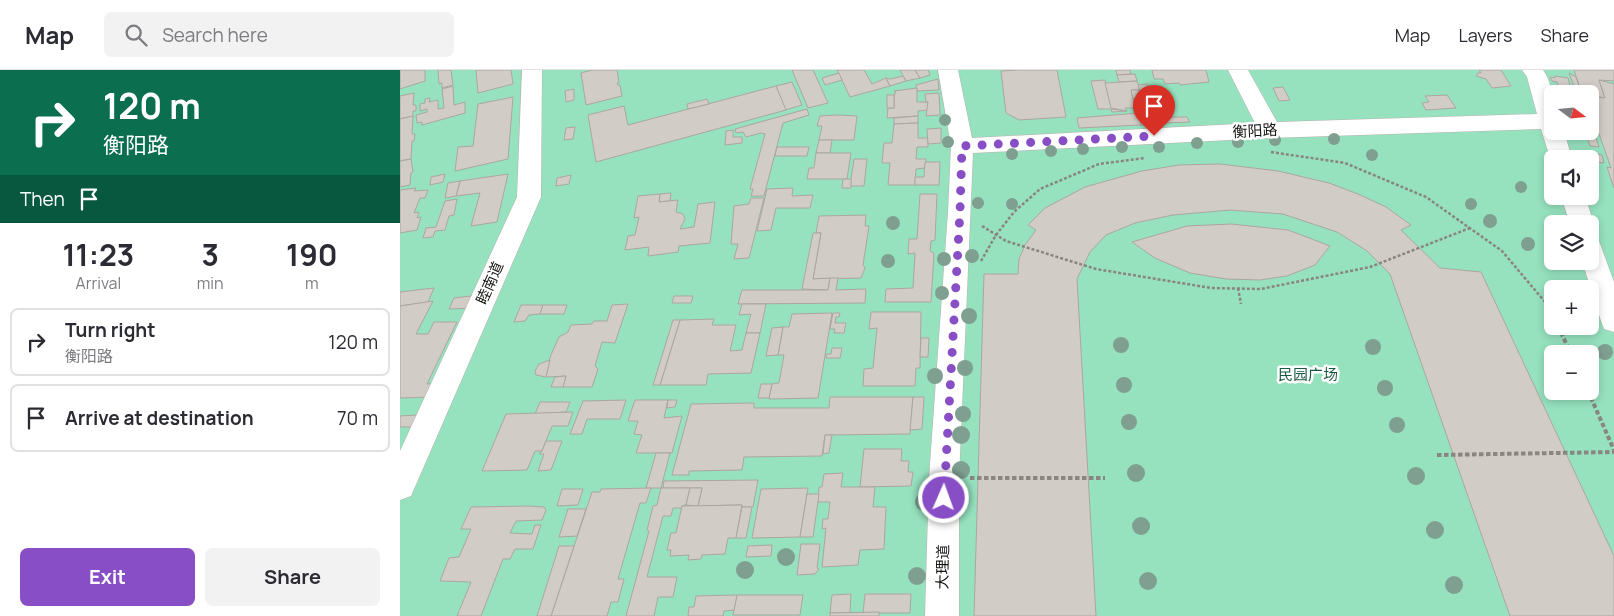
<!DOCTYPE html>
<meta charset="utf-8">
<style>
:root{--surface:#fff;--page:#f2f2f3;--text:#2b2b33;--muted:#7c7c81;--line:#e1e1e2;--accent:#884ec5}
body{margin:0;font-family:Manrope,"Noto Sans SC",sans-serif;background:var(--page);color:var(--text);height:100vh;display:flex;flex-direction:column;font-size:19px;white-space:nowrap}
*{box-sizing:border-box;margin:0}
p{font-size:16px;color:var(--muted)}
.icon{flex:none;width:28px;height:28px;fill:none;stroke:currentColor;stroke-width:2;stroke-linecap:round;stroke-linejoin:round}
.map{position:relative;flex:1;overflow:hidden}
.sheet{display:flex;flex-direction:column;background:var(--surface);width:400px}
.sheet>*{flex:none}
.top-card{background:#0b6e4f;color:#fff;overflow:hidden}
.needle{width:32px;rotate:106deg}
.buttons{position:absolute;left:1144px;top:15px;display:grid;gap:10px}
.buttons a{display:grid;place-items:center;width:55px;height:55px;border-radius:8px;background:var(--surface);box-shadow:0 2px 8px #0003;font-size:25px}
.pin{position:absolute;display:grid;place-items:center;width:42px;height:42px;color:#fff;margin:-51px -21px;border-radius:50% 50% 50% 0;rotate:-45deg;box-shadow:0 0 5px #0007}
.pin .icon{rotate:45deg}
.me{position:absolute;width:55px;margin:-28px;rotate:2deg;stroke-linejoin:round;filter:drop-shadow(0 0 4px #0008)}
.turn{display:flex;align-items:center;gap:18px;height:105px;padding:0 20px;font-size:22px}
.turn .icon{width:65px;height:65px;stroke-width:2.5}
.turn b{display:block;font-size:35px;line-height:42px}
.then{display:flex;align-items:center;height:48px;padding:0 20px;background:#0003;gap:10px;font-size:19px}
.eta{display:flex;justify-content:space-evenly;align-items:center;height:85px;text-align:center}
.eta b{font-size:30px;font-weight:700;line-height:35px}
.button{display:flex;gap:10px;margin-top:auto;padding:10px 20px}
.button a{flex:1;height:58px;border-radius:8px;background:var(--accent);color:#fff;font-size:20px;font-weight:700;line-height:58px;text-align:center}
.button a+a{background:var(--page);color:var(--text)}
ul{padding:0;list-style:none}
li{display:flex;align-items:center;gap:15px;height:68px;margin:0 10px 8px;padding:0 10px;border:2px solid var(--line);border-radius:8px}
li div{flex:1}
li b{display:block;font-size:19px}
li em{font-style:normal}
header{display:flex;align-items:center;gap:30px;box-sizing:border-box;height:70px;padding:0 25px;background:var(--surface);border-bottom:1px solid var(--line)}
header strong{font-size:24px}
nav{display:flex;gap:28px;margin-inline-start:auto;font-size:18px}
.search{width:350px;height:45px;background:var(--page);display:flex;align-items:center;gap:12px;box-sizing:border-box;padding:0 18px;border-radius:8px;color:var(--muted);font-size:19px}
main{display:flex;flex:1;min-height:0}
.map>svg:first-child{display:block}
.green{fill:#96e2bf;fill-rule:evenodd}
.building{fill:#d2ccc7;stroke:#aba6a1}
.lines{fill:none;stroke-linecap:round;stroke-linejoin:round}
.minor-casing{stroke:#b7b1ad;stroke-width:1}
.path-far1{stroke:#898581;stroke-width:2.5;stroke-dasharray:3 2;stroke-linecap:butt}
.path{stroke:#898581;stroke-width:4;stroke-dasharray:4.5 2.5;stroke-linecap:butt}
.minor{fill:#fff;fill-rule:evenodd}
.tree{fill:#7f9f90}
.route{stroke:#884ec5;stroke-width:9;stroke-dasharray:0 16.2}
.labels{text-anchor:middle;stroke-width:5;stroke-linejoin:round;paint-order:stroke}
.street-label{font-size:15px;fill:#171513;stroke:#fff}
.park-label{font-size:15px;fill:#195941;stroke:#fff}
</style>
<header>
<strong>Map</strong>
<div class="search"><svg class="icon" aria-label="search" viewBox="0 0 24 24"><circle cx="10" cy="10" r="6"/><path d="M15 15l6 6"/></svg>Search here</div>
<nav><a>Map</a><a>Layers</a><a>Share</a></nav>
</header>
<main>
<section class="sheet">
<div class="top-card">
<div class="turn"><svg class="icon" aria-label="right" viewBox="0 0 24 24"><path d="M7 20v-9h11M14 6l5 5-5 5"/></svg><div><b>120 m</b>衡阳路</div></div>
<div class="then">Then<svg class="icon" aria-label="arrive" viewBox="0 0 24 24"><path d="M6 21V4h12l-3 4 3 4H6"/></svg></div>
</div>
<div class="eta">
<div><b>11:23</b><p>Arrival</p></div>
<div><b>3</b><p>min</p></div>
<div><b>190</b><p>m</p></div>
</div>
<ul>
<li><svg class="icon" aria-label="right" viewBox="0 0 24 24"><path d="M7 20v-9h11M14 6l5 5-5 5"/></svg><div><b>Turn right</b><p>衡阳路</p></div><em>120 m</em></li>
<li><svg class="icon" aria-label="arrive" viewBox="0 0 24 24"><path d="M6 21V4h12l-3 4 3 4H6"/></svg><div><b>Arrive at destination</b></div><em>70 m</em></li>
</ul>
<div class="button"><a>Exit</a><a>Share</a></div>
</section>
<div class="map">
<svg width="1214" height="546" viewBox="0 0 1214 546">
<rect width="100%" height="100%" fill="#fbf5f0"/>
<path class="green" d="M 0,0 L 1214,0 L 1214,546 L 0,546 ZM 1152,24 L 1190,24 L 1190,61 L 1152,61 ZM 1152,89 L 1190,89 L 1190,126 L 1152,126 ZM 1152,154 L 1190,154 L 1190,191 L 1152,191 ZM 1152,219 L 1190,219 L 1190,256 L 1152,256 ZM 1152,284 L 1190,284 L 1190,321 L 1152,321 Z"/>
<g class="building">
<path d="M 0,0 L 25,0 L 25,11 L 0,19 Z"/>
<path d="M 38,0 L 51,0 L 53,15 L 42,18 L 42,13 L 39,14 Z"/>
<path d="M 76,0 L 111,0 L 113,14 L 78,23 Z"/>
<path d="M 192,0 L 217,0 L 219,12 L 217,13 L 218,15 L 220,15 L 222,26 L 186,35 L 181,3 Z"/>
<path d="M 392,0 L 413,0 L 428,33 L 408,38 Z"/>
<path d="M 437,0 L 464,0 L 472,14 L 486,8 L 490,16 L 450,27 Z"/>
<path d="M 500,0 L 515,0 L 520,8 L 506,11 Z"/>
<path d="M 515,0 L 528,0 L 530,5 L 520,8 Z"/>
<path d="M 619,0 L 657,0 L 666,47 L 619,50 L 606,43 L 601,1 Z"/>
<path d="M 716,0 L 730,0 L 731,4 L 717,5 Z"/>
<path d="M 752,0 L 806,0 L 809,12 L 780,15 L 779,13 L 765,14 L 763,9 L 754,9 Z"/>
<path d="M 1079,0 L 1101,0 L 1111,16 L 1092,18 L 1086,9 L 1076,6 L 1078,3 L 1081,3 Z"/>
<path d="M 1174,0 L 1214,0 L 1214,11 L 1199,10 L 1205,28 L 1182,24 Z"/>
<path d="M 439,3 L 442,10 L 425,15 L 422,8 Z"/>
<path d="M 1169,3 L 1176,7 L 1182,24 L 1177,24 Z"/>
<path d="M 735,4 L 737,11 L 719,12 L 717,5 Z"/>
<path d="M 503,6 L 506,11 L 490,16 L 486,8 L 490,9 Z"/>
<path d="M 1155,6 L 1168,8 L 1171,19 L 1159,18 L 1157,12 L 1152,11 L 1150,7 L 1155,8 Z"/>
<path d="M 538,9 L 539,20 L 517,21 L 516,15 Z"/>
<path d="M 705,10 L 712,39 L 727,41 L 712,42 L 711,39 L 698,39 L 691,11 Z"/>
<path d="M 1199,10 L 1214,14 L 1214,118 L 1207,97 L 1211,98 L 1190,38 L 1190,26 L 1205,28 Z"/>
<path d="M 737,11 L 740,20 L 731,20 L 735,38 L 725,38 L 727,41 L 711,38 L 705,13 Z"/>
<path d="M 392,12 L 402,35 L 385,40 L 376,16 Z"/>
<path d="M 747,14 L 749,21 L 760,54 L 741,55 L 738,45 L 748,45 L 738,15 Z"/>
<path d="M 53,16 L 54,35 L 65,32 L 65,43 L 22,55 L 22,52 L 17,53 L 16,45 L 27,42 L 27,39 L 20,41 L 20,34 L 25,33 L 25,29 L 30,28 L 29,32 L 38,30 L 38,39 L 44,38 L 42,19 Z"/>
<path d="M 376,16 L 386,40 L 196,92 L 188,45 L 224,36 L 228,55 Z"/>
<path d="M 883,17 L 890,30 L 879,31 L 873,18 Z"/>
<path d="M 517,18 L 517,32 L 528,32 L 528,40 L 518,41 L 518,46 L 487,48 L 488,38 L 494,38 L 494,25 L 496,22 L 494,21 Z"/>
<path d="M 174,19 L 174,30 L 166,32 L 165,21 Z"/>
<path d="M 731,20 L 740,20 L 742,28 L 733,29 Z"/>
<path d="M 14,23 L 13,35 L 16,35 L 16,41 L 13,41 L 13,46 L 0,49 L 0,26 Z"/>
<path d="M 539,23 L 540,45 L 526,46 L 528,32 L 526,32 L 525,24 Z"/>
<rect x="487" y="25" width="7" height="13"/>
<path d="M 1047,25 L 1056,38 L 1026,40 L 1022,33 L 1029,32 L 1025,26 Z"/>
<path d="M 113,27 L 108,89 L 55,101 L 58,77 L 73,76 L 78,34 Z"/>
<path d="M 307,29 L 309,34 L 288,39 L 287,34 Z"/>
<path d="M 407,39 L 409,45 L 383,53 L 364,126 L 351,126 L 353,119 L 350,119 L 365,64 L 361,63 L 346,67 L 343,62 L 336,63 L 335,59 Z"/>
<path d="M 738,43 L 741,55 L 679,58 L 677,48 Z"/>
<path d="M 437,45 L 457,46 L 454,70 L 419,70 L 422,56 L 417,56 L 420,46 Z"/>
<path d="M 13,46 L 12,64 L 15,64 L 14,71 L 12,71 L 11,89 L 0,91 L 0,49 Z"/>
<path d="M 518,46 L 518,53 L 494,54 L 494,48 Z"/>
<path d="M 762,47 L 787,47 L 790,52 L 764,53 Z"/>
<path d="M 518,53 L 518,68 L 528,68 L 528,77 L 517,77 L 516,89 L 526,89 L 525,98 L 516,99 L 515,115 L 488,115 L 490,93 L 482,93 L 484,73 L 492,73 L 494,54 Z"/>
<path d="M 175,57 L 173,69 L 164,70 L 166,58 Z"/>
<path d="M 541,58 L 541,73 L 528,74 L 527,59 Z"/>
<path d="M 333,60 L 333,67 L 342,67 L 342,73 L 325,75 L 326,61 Z"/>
<path d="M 1186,64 L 1195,65 L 1199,77 L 1190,76 Z"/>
<path d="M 419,70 L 432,70 L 430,83 L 416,83 Z"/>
<path d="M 377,77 L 409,77 L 407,86 L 375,86 Z"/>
<path d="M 416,83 L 451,83 L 447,109 L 407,109 L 409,98 L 414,98 Z"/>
<path d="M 1196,84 L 1202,85 L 1204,93 L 1196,92 L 1193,85 Z"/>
<path d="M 11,89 L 13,102 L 11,103 L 10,115 L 0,117 L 0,91 Z"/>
<path d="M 454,89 L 467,89 L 464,116 L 450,116 Z"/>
<path d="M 525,92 L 540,92 L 539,115 L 515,115 L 515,107 L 524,107 Z"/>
<path d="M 820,94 L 878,101 L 929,113 L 958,124 L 986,137 L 1011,155 L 1001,160 L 1040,198 L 1081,202 L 1214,486 L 1214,546 L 1110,546 L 990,204 L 967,181 L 937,162 L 883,144 L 830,140 L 773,145 L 735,153 L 706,165 L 690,182 L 677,209 L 696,546 L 574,546 L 584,204 L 618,204 L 619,189 L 625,175 L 636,160 L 628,155 L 645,138 L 685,117 L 742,101 L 779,95 Z"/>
<path d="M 45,104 L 43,112 L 30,115 L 31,107 Z"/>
<path d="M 108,104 L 97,152 L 71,156 L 80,123 L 56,126 L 60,111 Z"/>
<path d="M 171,105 L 169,114 L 156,116 L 157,108 Z"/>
<path d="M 443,109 L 451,109 L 451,118 L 442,118 Z"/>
<path d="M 60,111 L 56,126 L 45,128 L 48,113 Z"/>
<path d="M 16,118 L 14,121 L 28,120 L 25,128 L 20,128 L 14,143 L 19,142 L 17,148 L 21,147 L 17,160 L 0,163 L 0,120 Z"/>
<path d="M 393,118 L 392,126 L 413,125 L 410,138 L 376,138 L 371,160 L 357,161 L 367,119 Z"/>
<path d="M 271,123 L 270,131 L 259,132 L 260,124 Z"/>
<path d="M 260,124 L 259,132 L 278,130 L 276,142 L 283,144 L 285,149 L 280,159 L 294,157 L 298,134 L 315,132 L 310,173 L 279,176 L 278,182 L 248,186 L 249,177 L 225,180 L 228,166 L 235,165 L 239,147 L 234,148 L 238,126 Z"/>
<path d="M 520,124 L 537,124 L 535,170 L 531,171 L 530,181 L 534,183 L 531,232 L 485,232 L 486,219 L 513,218 L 515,183 L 508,184 L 509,169 L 517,169 Z"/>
<path d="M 351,128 L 364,128 L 349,188 L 334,189 L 338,174 L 331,174 L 334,136 L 349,134 Z"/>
<path d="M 57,129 L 54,145 L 49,146 L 45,160 L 35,161 L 33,167 L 23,168 L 26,158 L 36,157 L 45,131 Z"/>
<path d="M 466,145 L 465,156 L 469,156 L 463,195 L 465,198 L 461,208 L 413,209 L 421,163 L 416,163 L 419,146 Z"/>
<path d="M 831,154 L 888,160 L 930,176 L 915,195 L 887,206 L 860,210 L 826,209 L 790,203 L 755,188 L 732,172 L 787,156 Z"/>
<path d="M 413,163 L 421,163 L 413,209 L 430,208 L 428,220 L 402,219 Z"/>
<path d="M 430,208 L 438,208 L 436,220 L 466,219 L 465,233 L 338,234 L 342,220 L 428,220 Z"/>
<path d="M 34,218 L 28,232 L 0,236 L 0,222 Z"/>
<path d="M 79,225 L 74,238 L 49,239 L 54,228 Z"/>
<path d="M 274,226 L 293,226 L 291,233 L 272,233 Z"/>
<path d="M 33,231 L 16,264 L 28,264 L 34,252 L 57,252 L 27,314 L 38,313 L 31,327 L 0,328 L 0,236 Z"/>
<path d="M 228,234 L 215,273 L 202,272 L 195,296 L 198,299 L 192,317 L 163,317 L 166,306 L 146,307 L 150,287 L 159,267 L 168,262 L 171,255 L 192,254 L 194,251 L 207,251 L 212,235 Z"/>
<path d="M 342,234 L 366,234 L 360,263 L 346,263 L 351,244 L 339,245 Z"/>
<path d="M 121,235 L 143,235 L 140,244 L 129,245 L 125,251 L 114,252 Z"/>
<path d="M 143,235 L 167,235 L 164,244 L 140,244 Z"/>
<path d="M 471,242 L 521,242 L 520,298 L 516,298 L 515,316 L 463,316 L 464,299 L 473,298 L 477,258 L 469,259 Z"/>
<path d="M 432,243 L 418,328 L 369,329 L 372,314 L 379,313 L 384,285 L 378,285 L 383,257 L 389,257 L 392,244 Z"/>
<path d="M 433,243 L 440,243 L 439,247 L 436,247 L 435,253 L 446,253 L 444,263 L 434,263 L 435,259 L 430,259 Z"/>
<path d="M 314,249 L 312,255 L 336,255 L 330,281 L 342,280 L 346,263 L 360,263 L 351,303 L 308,304 L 306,315 L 260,315 L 280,250 Z"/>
<path d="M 273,250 L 280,250 L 260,315 L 253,315 Z"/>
<path d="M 383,257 L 378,285 L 366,286 L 372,258 Z"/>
<path d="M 521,268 L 529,268 L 528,287 L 520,287 Z"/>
<path d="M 432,278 L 442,278 L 440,288 L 426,288 L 427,284 L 431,284 Z"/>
<path d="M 150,290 L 146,307 L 136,305 L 135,301 L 139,294 Z"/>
<path d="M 166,306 L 163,317 L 151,317 L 155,307 Z"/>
<path d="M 361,314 L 372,314 L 369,328 L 358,328 Z"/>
<path d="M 430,327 L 513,327 L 510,364 L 425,365 L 422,386 L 344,387 L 342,400 L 289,401 L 289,405 L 272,405 L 291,334 L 354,333 L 354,338 L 429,338 Z"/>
<path d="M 513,327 L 524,327 L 522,359 L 510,360 Z"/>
<path d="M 226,330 L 220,349 L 187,349 L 182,364 L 170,364 L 183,331 Z"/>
<path d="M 235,330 L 268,330 L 264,348 L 282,346 L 272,383 L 236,383 L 242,365 L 234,364 L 238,351 L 228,351 Z"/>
<path d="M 268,330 L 277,330 L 275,337 L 267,338 Z"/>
<path d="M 140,332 L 170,332 L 166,342 L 135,344 Z"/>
<path d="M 173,342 L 168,356 L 152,356 L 142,381 L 135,381 L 127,400 L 82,401 L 106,344 Z"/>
<path d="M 17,345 L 16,357 L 0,357 L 0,346 Z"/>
<path d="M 425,365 L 432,365 L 429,383 L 423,384 Z"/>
<path d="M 146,371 L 162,371 L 151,400 L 138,401 L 144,384 L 139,384 L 142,381 Z"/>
<path d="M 464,379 L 502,379 L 501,391 L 509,391 L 508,402 L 513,402 L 511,416 L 460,417 Z"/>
<path d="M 256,383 L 270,383 L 261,418 L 246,418 Z"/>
<path d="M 443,403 L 441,417 L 475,417 L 473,437 L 486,437 L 484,479 L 460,480 L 458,495 L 422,497 L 426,458 L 422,459 L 423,449 L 428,449 L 430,432 L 418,432 L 419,417 L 422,417 L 424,404 Z"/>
<path d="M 358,410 L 353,437 L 342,437 L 342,435 L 339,435 L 298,436 L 302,418 L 263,418 L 264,411 Z"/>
<path d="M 251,418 L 246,433 L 240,433 L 218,509 L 224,509 L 218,532 L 211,532 L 207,546 L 151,546 L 192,422 L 200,422 L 201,419 Z"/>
<path d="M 261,418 L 290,418 L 286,435 L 282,436 L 282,438 L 273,438 L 271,446 L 263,446 L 247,507 L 277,507 L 273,527 L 258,527 L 254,546 L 226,546 L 249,461 L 247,460 L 253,436 L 257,435 Z"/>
<path d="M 290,418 L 302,418 L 298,436 L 286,435 Z"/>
<path d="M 408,418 L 400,467 L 352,468 L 361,419 Z"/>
<path d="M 162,419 L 183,419 L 178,435 L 157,436 Z"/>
<path d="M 407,424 L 419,424 L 413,467 L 400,467 Z"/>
<path d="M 342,435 L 336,468 L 328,468 L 325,484 L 302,485 L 301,489 L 288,490 L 289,485 L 270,486 L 271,480 L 267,480 L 271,463 L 276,463 L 282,436 Z"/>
<path d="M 128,436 L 144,437 L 146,440 L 142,450 L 116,451 L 110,463 L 132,464 L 135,455 L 141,455 L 133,479 L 115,479 L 110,489 L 103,489 L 81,546 L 57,546 L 71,512 L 40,511 L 49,488 L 59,487 L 71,459 L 61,459 L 71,437 Z"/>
<path d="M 342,437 L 352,437 L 346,468 L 336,468 Z"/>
<path d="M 168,439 L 186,439 L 177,466 L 159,467 Z"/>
<path d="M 401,474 L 420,474 L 417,498 L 419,499 L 415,504 L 397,505 Z"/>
<path d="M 372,475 L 371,486 L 346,487 L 348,476 Z"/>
<path d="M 159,476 L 174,476 L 151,546 L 137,546 Z"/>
<path d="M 451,524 L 450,543 L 430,543 L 432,525 Z"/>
<path d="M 465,524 L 511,524 L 510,543 L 463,543 Z"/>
<path d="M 337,525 L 403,525 L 400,545 L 333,545 Z"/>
<path d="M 337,525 L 334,540 L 324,541 L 323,546 L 288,546 L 289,537 L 294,537 L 296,526 Z"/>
<path d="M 479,542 L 479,546 L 430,546 L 430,543 Z"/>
</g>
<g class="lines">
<defs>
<g id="minor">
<path d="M 122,0 L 142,0 L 141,127 L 11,426 L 0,430 L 0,381 L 117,127 Z"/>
<path d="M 538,0 L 558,0 L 572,68 L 855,53 L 828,0 L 848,0 L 877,52 L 1137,44 L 1127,7 L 1122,0 L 1143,0 C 1156,18 1152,41 1152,61 L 1164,61 L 1172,89 L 1152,89 L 1152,94 L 1141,59 L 870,68 L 573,83 L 559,408 L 559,546 L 525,546 L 529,408 L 548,142 L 551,76 Z"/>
<path d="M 1161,126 L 1185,126 L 1194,154 L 1191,161 L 1190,154 L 1170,154 Z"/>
<path d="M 1190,168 L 1199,171 L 1214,212 L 1214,262 L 1204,259 L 1201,251 L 1182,191 L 1190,191 Z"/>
</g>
</defs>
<use href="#minor" class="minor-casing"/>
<g class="path-far1">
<path d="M 871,82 L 945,93 L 1026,127 L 1102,181 L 1151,239"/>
<path d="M 582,156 L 606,171 L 696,199 L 811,218 L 861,219 L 970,197 L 1070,158"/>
<path d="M 581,191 L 596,165 L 614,142 L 640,119 L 699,94 L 745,88"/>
<path d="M 838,218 L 841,234"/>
</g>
<g class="path">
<path d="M 1150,238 L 1152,243"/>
<path d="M 1158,256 L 1171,284"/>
<path d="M 1188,321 L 1214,380"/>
<path d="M 1037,385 L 1214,382"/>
<path d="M 570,408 L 705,408"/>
</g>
<use href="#minor" class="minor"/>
</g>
<g class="tree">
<circle cx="545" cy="50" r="6"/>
<circle cx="934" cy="69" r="6"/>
<circle cx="875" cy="70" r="6"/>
<circle cx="548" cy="72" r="6"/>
<circle cx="838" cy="72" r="6"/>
<circle cx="797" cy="73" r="6"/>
<circle cx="722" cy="77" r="6"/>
<circle cx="759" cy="77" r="6"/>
<circle cx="683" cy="79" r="6"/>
<circle cx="651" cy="81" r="6"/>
<circle cx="612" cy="84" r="6"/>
<circle cx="972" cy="85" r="6"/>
<circle cx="1121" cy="117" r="6"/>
<circle cx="578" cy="133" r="6"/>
<circle cx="612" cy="134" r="6"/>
<circle cx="1071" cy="134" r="6"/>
<circle cx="1090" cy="151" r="7"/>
<circle cx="493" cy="153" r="7"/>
<circle cx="1128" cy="174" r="7"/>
<circle cx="572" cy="186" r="7"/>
<circle cx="544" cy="189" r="7"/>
<circle cx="488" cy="191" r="7"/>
<circle cx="542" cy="223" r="7"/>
<circle cx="569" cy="246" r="8"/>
<circle cx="721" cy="275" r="8"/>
<circle cx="973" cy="277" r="8"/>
<circle cx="1205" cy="282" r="8"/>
<circle cx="565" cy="298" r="8"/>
<circle cx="535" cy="306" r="8"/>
<circle cx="724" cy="315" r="8"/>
<circle cx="985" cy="318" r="8"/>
<circle cx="563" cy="344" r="8"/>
<circle cx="729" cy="352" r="8"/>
<circle cx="997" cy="355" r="8"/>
<circle cx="561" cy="365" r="9"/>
<circle cx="561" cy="400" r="9"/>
<circle cx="736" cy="403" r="9"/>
<circle cx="1016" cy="406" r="9"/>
<circle cx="524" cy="432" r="9"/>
<circle cx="741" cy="456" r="9"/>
<circle cx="1035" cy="460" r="9"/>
<circle cx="386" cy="487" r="9"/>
<circle cx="345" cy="500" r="9"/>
<circle cx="517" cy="506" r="9"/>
<circle cx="748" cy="511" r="9"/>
<circle cx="1054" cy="515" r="9"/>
</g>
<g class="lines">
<path class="route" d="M 544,428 L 560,142 L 562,76 L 754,66"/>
</g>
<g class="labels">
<g class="street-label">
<text transform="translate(855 61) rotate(-3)" y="5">衡阳路</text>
<text transform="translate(90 213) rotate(-66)" y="5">睦南道</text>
<text transform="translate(543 497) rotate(-89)" y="5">大理道</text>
</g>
<g class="park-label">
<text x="908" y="310">民园广场</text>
</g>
</g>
</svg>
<div class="buttons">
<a><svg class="needle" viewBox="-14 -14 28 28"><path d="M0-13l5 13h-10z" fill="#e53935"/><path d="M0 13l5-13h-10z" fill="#7c7c81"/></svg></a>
<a><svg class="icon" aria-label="sound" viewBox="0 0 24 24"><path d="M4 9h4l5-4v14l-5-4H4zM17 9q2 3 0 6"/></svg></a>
<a><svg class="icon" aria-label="layers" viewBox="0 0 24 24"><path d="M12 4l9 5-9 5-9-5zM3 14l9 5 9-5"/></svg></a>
<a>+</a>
<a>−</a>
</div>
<div class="pin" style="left:754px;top:66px;background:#d93025"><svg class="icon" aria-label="arrive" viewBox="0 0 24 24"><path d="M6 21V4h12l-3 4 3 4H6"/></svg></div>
<svg class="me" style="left:544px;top:428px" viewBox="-20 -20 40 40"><circle r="17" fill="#884ec5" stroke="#fff" stroke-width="3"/><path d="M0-11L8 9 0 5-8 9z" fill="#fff"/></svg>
</div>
</main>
